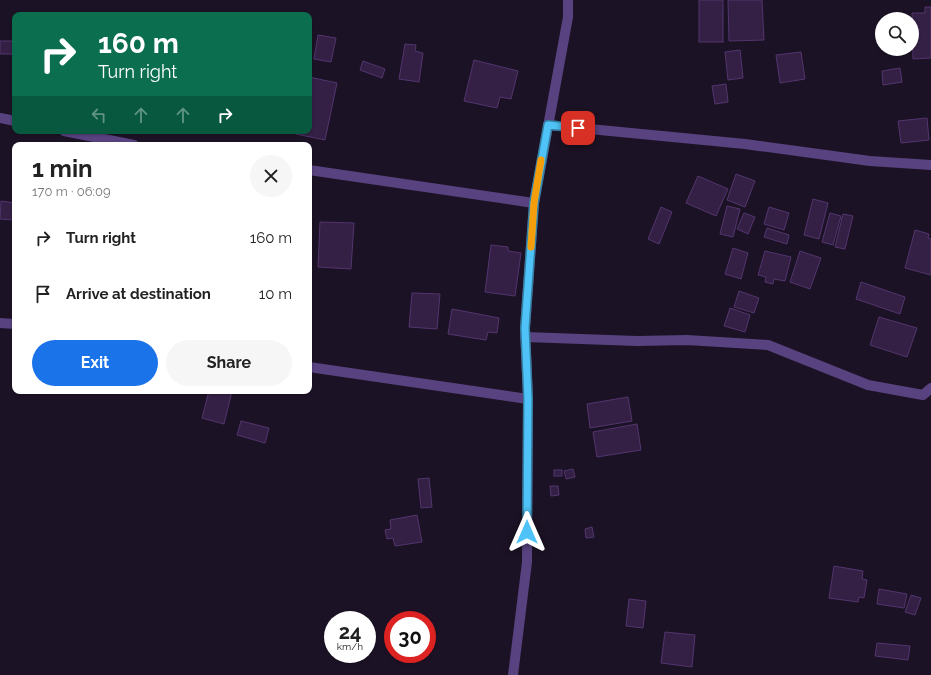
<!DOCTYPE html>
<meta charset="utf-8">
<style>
:root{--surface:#fff;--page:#f6f6f6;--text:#222;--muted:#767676;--accent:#1a73e8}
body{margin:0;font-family:Raleway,sans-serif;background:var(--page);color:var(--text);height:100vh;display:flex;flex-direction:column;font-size:15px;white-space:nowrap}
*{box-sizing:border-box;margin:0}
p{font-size:13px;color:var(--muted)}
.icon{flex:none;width:22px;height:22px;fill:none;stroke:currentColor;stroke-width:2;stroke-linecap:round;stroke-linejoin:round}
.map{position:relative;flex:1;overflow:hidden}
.drawer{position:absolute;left:12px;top:142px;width:300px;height:252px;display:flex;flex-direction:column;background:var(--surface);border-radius:8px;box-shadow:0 1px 3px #0004}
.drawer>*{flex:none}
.top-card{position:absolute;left:12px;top:12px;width:300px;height:122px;border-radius:8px;box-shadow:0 1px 3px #0004;background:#0b6e4f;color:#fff;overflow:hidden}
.buttons{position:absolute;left:875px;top:12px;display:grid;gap:8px}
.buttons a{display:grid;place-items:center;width:44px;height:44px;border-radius:50%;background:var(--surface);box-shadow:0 1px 3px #0004;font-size:20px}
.speed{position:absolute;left:324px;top:611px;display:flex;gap:8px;font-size:20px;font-weight:700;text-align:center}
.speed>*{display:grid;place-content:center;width:52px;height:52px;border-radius:50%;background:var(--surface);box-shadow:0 1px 3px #0004;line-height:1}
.speed small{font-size:10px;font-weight:400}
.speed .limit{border:6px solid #d22;background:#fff;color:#111}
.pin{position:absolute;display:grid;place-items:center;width:34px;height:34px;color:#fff;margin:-17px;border-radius:8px;box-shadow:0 2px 6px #0006}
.me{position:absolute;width:44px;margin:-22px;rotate:0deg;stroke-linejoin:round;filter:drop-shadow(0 0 3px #0008)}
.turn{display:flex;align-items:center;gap:14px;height:84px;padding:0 20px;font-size:18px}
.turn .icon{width:52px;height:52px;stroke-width:2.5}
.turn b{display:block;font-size:28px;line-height:34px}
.lanes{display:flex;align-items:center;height:38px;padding:0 20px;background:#0003;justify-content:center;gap:20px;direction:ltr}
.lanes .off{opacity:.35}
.round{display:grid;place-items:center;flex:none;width:42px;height:42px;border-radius:21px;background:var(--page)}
.headline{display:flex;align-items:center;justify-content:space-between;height:68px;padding:0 20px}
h1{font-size:24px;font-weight:700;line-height:30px}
.primary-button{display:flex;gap:8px;margin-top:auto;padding:8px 20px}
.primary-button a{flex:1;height:46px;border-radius:24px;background:var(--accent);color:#fff;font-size:16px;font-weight:700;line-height:46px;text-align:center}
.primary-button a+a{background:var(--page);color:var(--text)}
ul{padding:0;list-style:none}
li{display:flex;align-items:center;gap:12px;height:56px;padding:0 20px}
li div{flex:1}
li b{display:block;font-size:15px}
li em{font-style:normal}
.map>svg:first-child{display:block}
.building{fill:#332044;stroke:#53356e}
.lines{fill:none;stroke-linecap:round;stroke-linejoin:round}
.minor{stroke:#58427f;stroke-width:10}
.route-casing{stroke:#337fa1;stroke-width:10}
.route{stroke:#4fc3f7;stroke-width:7}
.slow{stroke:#f59e0b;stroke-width:7}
</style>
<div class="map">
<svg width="931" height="675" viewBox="0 0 931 675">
<rect width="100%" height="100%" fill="#1c1225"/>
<g class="building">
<rect x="699" y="0" width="24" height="42"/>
<path d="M 728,0 L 762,0 L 764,40 L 729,41 Z"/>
<path d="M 925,7 L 931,7 L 931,58 L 913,59 L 912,13 L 925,13 Z"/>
<path d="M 318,35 L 336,38 L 331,62 L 314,59 Z"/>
<rect x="0" y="41" width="15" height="13"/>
<path d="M 405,44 L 416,45 L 415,51 L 423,53 L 419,82 L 399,79 Z"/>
<path d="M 740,50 L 743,78 L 728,80 L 725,52 Z"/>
<path d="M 801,52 L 805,79 L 780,83 L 776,55 Z"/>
<path d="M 474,60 L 518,71 L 511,99 L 500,97 L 497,108 L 464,101 Z"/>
<path d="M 363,61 L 385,69 L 382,78 L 360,70 Z"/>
<path d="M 900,68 L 902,82 L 883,85 L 882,71 Z"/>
<path d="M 309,77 L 337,83 L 325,140 L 296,134 L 297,131 L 309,131 Z"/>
<path d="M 726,84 L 728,102 L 715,104 L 712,86 Z"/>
<path d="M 927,118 L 929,140 L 901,143 L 898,121 Z"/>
<path d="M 736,174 L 755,181 L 745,207 L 727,200 Z"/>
<path d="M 698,176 L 728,189 L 716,216 L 686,203 Z"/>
<path d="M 813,199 L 828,203 L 819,239 L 804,235 Z"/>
<path d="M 1,201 L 15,203 L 15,220 L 0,219 Z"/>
<path d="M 727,206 L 740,209 L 733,237 L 720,234 Z"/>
<path d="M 661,207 L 672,212 L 659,244 L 648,239 Z"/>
<path d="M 769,207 L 789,213 L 784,230 L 764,224 Z"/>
<path d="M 744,213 L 755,217 L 748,234 L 737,229 Z"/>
<path d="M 830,213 L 841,216 L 833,245 L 822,242 Z"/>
<path d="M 843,214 L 853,216 L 845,249 L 835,247 Z"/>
<path d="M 320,222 L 354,223 L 351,269 L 318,267 Z"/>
<path d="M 767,228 L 789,235 L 787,244 L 764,237 Z"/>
<path d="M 915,230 L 929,234 L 928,238 L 931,239 L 931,275 L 905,268 Z"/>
<path d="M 491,245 L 508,247 L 508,251 L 521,253 L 515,296 L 485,292 Z"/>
<path d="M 733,248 L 748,253 L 741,279 L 725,274 Z"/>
<path d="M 765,251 L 791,257 L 785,281 L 774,279 L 773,284 L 765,282 L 766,277 L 758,275 Z"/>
<path d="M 800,251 L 821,258 L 810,289 L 790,282 Z"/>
<path d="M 861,282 L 905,297 L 900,314 L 856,299 Z"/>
<path d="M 739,291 L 759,298 L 754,313 L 734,307 Z"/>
<path d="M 412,293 L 440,294 L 437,329 L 409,327 Z"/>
<path d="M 730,308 L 750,315 L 745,332 L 724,326 Z"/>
<path d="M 452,309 L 499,318 L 497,333 L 488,332 L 486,340 L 448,334 Z"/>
<path d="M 879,317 L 917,328 L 907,357 L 870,345 Z"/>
<path d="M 209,391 L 232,391 L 224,424 L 202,418 Z"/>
<path d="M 628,397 L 632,421 L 590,428 L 587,404 Z"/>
<path d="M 241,421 L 269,428 L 265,443 L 237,435 Z"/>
<path d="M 637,424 L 641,450 L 597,457 L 593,432 Z"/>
<path d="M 573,469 L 575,477 L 566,479 L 564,471 Z"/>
<rect x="554" y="470" width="8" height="6"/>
<path d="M 429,478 L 432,507 L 421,508 L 418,479 Z"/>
<path d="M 550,486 L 558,486 L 559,495 L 551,496 Z"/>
<path d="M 417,515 L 422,542 L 395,546 L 393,538 L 387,539 L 385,530 L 391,529 L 390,520 Z"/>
<path d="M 592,527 L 594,537 L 586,538 L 585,529 Z"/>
<path d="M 834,566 L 863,571 L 862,579 L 867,580 L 864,598 L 859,597 L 858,602 L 829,598 Z"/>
<path d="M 879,589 L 907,594 L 904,608 L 877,604 Z"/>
<path d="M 911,595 L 921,598 L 915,615 L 905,612 Z"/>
<path d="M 629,599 L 646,601 L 643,628 L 626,626 Z"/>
<path d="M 665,632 L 695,635 L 692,667 L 661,663 Z"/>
<path d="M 877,643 L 910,646 L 908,660 L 875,656 Z"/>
</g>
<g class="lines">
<g class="minor">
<path d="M 0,118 L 15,121"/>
<path d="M 548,125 L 745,144 L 870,161 L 931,165"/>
<path d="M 64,131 L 134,145"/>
<path d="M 309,170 L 534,203"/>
<path d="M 0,323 L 15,324"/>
<path d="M 525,337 L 637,341 L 687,340 L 768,345 L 868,385 L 923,395 L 931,388"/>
<path d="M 309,367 L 528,399"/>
<path d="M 513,675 L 527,562 L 528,399 L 525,329 L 534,203 L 568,17 L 568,0"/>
</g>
</g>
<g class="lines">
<defs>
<path id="route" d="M 527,532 L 528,399 L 525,328 L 534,203 L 548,125 L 578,128"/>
</defs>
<use href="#route" class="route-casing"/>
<use href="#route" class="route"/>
<path class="slow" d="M 531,247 L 534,203 L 541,160"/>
</g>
</svg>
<div class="buttons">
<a><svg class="icon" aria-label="search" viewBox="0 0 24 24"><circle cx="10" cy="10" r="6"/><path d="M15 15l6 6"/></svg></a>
</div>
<div class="speed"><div>24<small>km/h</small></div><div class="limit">30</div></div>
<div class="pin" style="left:578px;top:128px;background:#d93025"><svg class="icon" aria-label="arrive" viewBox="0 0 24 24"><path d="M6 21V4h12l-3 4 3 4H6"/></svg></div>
<svg class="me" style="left:527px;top:532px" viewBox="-20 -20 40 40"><path d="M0-17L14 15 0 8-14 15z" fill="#4fc3f7" stroke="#fff" stroke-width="4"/></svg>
<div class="top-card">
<div class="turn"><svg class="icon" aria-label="right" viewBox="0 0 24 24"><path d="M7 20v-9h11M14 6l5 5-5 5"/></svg><div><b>160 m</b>Turn right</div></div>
<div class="lanes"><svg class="icon off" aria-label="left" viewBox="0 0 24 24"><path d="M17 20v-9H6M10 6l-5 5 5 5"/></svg><svg class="icon off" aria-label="ahead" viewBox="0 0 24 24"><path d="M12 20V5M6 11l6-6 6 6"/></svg><svg class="icon off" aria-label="ahead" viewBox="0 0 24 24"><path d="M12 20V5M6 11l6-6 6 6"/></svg><svg class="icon" aria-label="right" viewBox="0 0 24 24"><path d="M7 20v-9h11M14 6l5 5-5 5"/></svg></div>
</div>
<section class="drawer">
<div class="headline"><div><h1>1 min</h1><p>170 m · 06:09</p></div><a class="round"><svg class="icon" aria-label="close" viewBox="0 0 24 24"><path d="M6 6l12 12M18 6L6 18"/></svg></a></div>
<ul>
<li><svg class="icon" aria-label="right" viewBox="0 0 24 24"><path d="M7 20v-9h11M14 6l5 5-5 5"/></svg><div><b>Turn right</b></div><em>160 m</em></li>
<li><svg class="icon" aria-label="arrive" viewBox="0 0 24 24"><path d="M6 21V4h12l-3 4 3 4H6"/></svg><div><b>Arrive at destination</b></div><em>10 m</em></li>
</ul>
<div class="primary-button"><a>Exit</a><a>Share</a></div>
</section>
</div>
